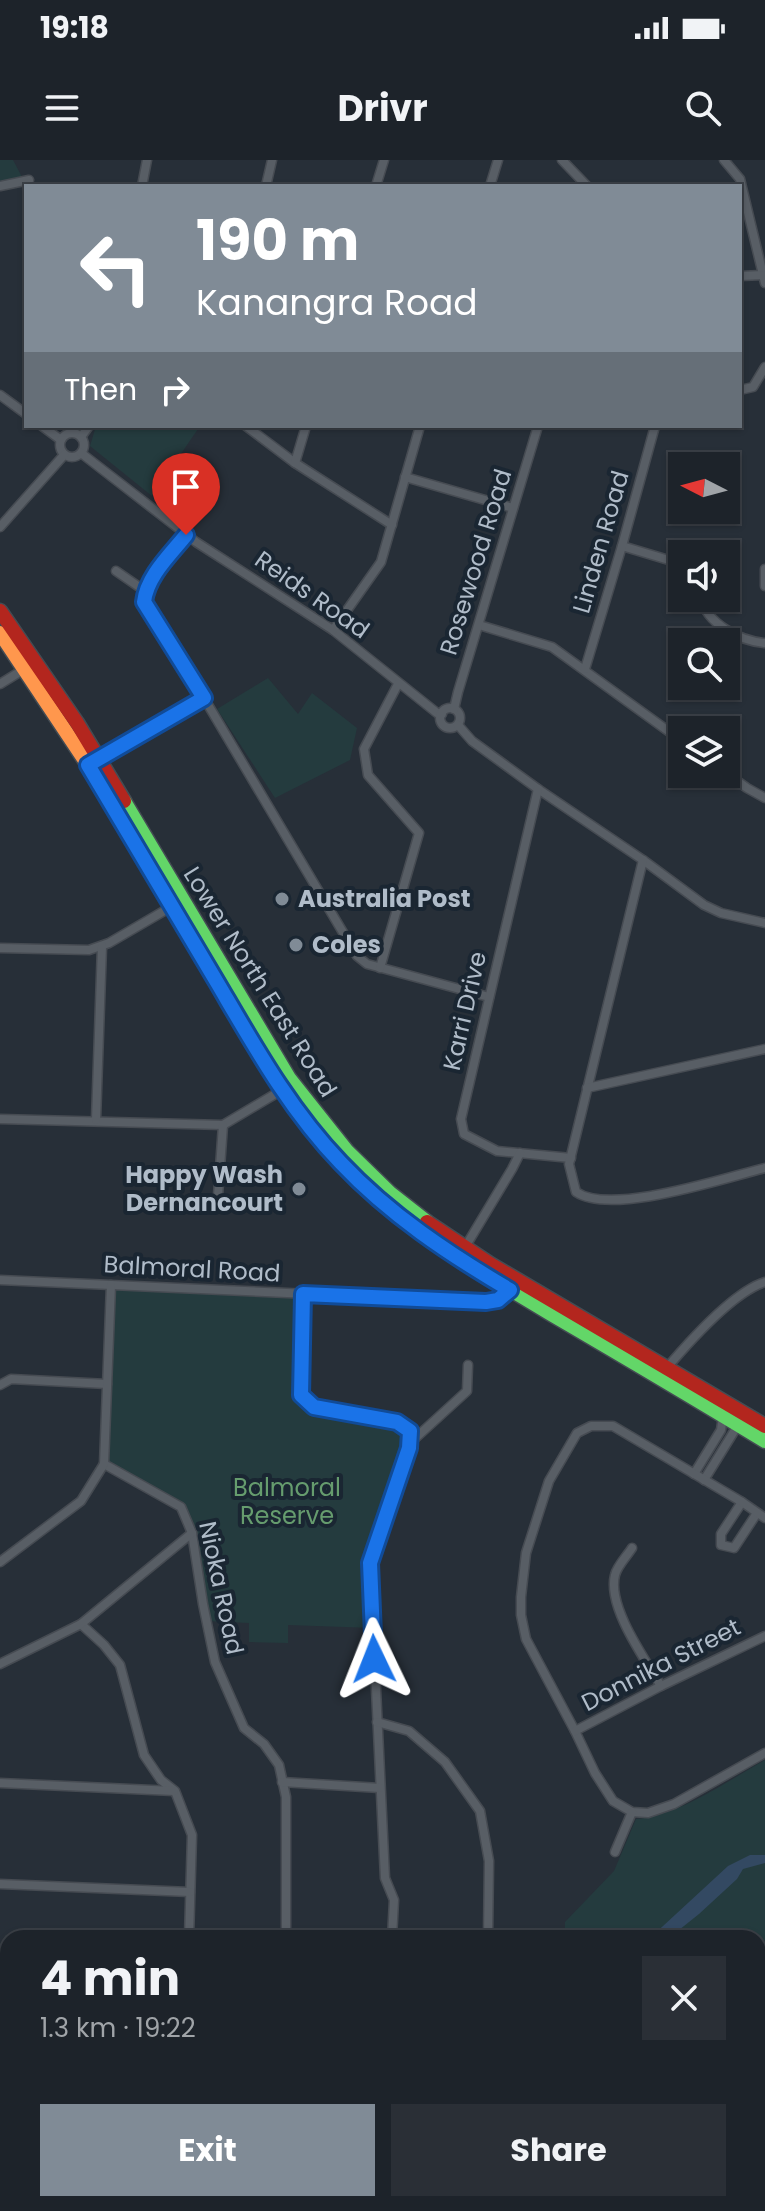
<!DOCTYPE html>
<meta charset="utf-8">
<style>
:root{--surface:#1d232a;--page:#2a2f36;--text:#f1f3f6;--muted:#a0a4a8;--line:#3b4047;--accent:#808b96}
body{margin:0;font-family:Poppins,sans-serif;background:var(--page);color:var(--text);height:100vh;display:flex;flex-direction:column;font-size:30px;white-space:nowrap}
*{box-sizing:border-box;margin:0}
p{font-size:26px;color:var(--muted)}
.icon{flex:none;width:44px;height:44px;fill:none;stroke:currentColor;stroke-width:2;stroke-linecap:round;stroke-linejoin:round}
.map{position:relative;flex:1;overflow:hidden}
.drawer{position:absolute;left:0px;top:1770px;width:766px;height:282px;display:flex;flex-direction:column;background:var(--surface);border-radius:24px 24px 0 0;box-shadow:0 2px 6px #0004,0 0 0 2px var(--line)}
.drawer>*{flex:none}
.top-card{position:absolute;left:24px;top:24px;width:718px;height:244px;border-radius:0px;box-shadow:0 2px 6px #0004,0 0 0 2px var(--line);background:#808b96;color:#fff;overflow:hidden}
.needle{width:52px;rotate:276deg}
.buttons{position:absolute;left:668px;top:292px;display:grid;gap:16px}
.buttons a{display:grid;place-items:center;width:72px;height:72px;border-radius:0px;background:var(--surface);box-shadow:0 2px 6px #0004,0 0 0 2px var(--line);font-size:40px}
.pin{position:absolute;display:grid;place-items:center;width:68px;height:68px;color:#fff;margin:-82px -34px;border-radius:50% 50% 50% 0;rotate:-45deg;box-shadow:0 0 8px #0007}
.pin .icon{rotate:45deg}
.me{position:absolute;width:88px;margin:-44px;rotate:358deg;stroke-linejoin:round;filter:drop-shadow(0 0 6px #0008)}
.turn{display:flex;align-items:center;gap:28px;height:168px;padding:0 40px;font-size:36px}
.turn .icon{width:104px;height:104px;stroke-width:2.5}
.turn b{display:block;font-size:56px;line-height:68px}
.then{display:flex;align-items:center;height:76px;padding:0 40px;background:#0003;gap:16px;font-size:30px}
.round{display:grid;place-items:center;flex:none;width:84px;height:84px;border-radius:0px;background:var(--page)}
.headline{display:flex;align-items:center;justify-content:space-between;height:136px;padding:0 40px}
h1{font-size:48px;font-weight:700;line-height:60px}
.action{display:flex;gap:16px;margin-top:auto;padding:16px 40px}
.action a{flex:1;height:92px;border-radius:0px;background:var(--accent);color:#fff;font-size:32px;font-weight:700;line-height:92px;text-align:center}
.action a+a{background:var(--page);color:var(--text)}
.status{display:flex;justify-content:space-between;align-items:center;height:56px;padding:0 40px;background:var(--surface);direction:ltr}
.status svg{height:22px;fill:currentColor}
header{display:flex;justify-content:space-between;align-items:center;height:104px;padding:0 40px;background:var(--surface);font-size:36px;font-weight:700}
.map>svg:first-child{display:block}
.green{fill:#243b3e}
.water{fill:#334962}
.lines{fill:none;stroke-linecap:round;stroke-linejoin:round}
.street-casing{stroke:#464b52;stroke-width:11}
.fast-casing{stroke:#444c53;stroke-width:17}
.slow-casing{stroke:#444c53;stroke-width:17}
.jam-casing{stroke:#444c53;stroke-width:17}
.street{stroke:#585e65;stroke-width:8}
.fast{stroke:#63d668;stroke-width:14}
.slow{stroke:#ff974d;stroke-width:14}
.jam{stroke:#b3261e;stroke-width:14}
.route-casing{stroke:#114b97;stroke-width:20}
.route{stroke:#1a73e8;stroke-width:14}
.poi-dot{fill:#808b96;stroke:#1a2632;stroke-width:3}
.labels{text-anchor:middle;stroke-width:8;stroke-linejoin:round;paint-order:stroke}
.street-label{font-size:24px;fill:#b0bcc9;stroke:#1a2632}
.poi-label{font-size:24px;font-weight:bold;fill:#b0bcc9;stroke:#1a2632;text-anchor:start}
.park-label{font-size:24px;fill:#669c6e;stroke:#1a2632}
</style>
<div class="status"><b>19:18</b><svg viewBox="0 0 49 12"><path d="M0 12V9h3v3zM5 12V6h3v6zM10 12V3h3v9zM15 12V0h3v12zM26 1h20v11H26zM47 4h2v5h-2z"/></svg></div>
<header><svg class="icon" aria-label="menu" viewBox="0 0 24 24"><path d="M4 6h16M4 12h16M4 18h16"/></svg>Drivr<svg class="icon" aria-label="search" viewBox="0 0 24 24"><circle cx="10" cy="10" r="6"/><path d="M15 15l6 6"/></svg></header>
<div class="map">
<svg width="765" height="2051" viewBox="0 0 765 2051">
<rect width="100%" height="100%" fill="#272f38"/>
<g class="green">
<path d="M 0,0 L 13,0 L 22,17 L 0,22 Z"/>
<path d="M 96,266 L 200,266 L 152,336 L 90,286 Z"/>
<path d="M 268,518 L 298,554 L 312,533 L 357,568 L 350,600 L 275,638 L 217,549 Z"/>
<path d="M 111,1125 L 303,1134 L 301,1236 L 314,1247 L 397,1262 L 410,1271 L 370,1403 L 373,1468 L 288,1465 L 288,1483 L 249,1482 L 249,1463 L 206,1461 L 192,1373 L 181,1347 L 104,1304 Z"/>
<path d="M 765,1600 L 765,1798 L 758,1801 L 758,1778 L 565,1778 L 565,1762 L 614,1711 L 636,1659 C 677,1657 729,1620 765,1600 Z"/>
<path d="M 758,1909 L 765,1918 L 765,2051 L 571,2051 L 560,2044 L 758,2044 Z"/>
</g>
<g class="water">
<path d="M 750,1695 L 765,1695 L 765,1703 L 743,1709 L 737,1719 L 699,1754 L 669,1778 L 650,1778 L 728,1706 Z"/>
<path d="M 648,2044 L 712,2044 L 699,2051 L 657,2051 Z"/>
</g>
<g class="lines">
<defs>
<g id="street">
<path d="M 562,0 L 587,26"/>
<path d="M 724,0 L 740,19 L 765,123"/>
<path d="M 0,26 L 29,20"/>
<path d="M 142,26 L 147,0"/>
<path d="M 266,26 L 272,0"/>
<path d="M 376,26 L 384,0"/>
<path d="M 490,26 L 498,0"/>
<path d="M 740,116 L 763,115"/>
<path d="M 740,230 L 753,227 L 765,207"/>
<path d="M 0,235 L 26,254"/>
<path d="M 42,266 L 61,280"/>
<path d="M 246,266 L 295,303 L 392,365"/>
<circle cx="72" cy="285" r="12"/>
<path d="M 81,277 L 89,266"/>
<path d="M 81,293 L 196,382 L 333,470 L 437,553 L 442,554"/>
<path d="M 295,303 L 306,266"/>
<path d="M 405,317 L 513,348"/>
<path d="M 0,367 L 64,295"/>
<path d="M 186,375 C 170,395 147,416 144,442 L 204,538 L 357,796 L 367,804 L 489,837"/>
<path d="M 622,386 L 682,404"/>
<path d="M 765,409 L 765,426"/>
<path d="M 116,411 L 145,431"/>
<path d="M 701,438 C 707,464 740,481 765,483"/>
<path d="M 479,465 L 552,487 L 682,581"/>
<path d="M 333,470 L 381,402 L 420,266"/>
<path d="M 585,509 L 622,386 L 655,266"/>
<path d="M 0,524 L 26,508"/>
<circle cx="450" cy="558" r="10"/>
<path d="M 454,549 L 458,532 L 538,266"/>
<path d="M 458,565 L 472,581 L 538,629 L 643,700 L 704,745 L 721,753 L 765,763"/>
<path d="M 97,599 L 204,538"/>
<path d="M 726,613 L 747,628 L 765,638"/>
<path d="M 538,629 L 461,959 L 464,974 L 497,991 L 571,998"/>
<path d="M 643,700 L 569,1004 L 576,1032 C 611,1056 724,1018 765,1008"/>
<path d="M 0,788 L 89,790 L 109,783 L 176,744"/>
<path d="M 380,808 L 419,673 L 368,615 L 364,589 L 398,524"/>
<path d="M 587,928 L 765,889"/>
<path d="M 0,959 L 223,965 L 282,930"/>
<path d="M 96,960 L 102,786"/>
<path d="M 218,1036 L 223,965"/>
<path d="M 464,1089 L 512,1009 L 520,993"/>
<path d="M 0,1120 L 486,1142 L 498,1140 L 511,1129"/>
<path d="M 303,1134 L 301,1235 L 314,1247 L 397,1262 L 410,1271 L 409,1288 L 370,1403 L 385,1718 L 394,1740 L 392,1778"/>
<path d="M 665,1210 C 687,1184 733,1132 765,1122"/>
<path d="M 0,1225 L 11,1219 L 107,1224"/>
<path d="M 410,1283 L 467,1231 L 468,1205"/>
<path d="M 104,1304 L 181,1347 L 192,1373 L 203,1444 L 215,1502 L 244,1568 L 264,1584 L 279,1605 L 286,1637 L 286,1778"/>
<path d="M 694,1314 L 721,1270 L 723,1256"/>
<path d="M 704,1320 L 738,1265 L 737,1262"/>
<path d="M 742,1342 L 721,1374 L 721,1385 L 734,1388 L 757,1353"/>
<path d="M 765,1358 L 742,1342 L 613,1266 L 591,1266 L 577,1273 L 549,1321 L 526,1393 L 521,1437 L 521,1455 L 526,1479 L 575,1571 L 595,1613 L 613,1641 L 632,1652 L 648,1653 L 674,1644 L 765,1593"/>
<path d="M 632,1388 C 627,1396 617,1406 615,1415 C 607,1447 645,1499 661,1526"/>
<path d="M 0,1402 L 81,1341 L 104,1304 L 111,1125"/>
<path d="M 81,1464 L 104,1485 L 120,1505 L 144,1595 L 161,1620 L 175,1631 L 192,1675 L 189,1778"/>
<path d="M 0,1504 L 81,1464 L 192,1373"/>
<path d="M 377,1562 L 409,1571 L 445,1602 L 480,1651 L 489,1701 L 488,1778"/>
<path d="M 575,1571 L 661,1526 L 765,1476"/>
<path d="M 282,1622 L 380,1628"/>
<path d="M 0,1623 L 174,1631"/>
<path d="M 615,1692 L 632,1652"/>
<path d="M 0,1724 L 190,1732"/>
<path d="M 758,1808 L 765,1805"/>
<path d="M 758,1869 L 765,1869"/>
<path d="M 758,1903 L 765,1911"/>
<path d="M 550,2044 L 560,2051"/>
<path d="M 211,2051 L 211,2044"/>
</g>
<g id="fast">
<path d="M 124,641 L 289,918 L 347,991 L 390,1033 L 427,1062"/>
<path d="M 217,822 C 257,889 294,955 349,1011 C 408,1070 480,1111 551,1154 C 623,1196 694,1238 765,1281"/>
</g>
<path id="slow" d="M 0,473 L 88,605 L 217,822"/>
<g id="jam">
<path d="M 0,451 L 77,563 L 124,641"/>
<path d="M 427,1062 L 490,1104 L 765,1266"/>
</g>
</defs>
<use href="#street" class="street-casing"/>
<use href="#fast" class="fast-casing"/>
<use href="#slow" class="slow-casing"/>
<use href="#jam" class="jam-casing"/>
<use href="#street" class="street"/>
<use href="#fast" class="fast"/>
<use href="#slow" class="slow"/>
<use href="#jam" class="jam"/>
</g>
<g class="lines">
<defs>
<path id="route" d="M 186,375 C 170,395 147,416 144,442 L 204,538 L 88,605 C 131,678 174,751 218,824 C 255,887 290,950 341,1003 C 390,1055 449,1094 510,1130 L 498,1140 L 486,1142 L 303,1134 L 301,1235 L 314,1247 L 397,1262 L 410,1271 L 409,1288 L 370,1403 L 374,1499"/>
</defs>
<use href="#route" class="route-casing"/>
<use href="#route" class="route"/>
</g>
<g class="poi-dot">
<circle cx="282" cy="739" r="8"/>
<circle cx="296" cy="785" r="8"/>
<circle cx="299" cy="1029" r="8"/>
</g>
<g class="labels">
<g class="street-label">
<text transform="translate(601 382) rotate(-74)" y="8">Linden Road</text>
<text transform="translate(476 402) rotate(-73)" y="8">Rosewood Road</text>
<text transform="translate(312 435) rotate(35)" y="8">Reids Road</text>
<text transform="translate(260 822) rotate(58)" y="8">Lower North East Road</text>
<text transform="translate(465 851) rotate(-77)" y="8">Karri Drive</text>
<text transform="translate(192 1109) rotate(3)" y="8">Balmoral Road</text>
<text transform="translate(221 1428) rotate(78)" y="8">Nioka Road</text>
<text transform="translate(661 1505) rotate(-27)" y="8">Donnika Street</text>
</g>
<g class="poi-label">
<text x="298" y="747">Australia Post</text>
<text x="312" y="793">Coles</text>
<text x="283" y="1023" text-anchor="end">Happy Wash<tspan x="283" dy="28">Dernancourt</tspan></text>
</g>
<g class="park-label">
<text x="287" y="1336">Balmoral<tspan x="287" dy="28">Reserve</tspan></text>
</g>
</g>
</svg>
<div class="buttons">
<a><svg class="needle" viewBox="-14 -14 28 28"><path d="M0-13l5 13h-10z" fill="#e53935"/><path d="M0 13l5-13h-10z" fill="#a0a4a8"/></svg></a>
<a><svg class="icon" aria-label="sound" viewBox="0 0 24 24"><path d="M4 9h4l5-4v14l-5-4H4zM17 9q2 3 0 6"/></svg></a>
<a><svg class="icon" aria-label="search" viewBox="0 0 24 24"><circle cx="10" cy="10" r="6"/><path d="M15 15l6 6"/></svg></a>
<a><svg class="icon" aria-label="layers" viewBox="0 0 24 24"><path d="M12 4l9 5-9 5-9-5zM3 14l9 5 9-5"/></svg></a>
</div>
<div class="pin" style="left:186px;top:375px;background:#d93025"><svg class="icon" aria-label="arrive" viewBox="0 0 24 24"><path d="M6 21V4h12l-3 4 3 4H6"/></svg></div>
<svg class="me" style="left:374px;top:1499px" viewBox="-20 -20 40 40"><path d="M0-17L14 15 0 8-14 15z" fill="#1a73e8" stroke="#fff" stroke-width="4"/></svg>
<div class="top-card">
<div class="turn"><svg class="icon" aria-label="left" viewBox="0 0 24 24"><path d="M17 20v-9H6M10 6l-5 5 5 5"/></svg><div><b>190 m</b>Kanangra Road</div></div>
<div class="then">Then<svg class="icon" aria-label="right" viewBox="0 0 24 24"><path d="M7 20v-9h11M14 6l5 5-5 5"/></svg></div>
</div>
<section class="drawer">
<div class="headline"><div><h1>4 min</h1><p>1.3 km · 19:22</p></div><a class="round"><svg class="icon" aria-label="close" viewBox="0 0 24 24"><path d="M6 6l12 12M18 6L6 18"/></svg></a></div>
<div class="action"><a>Exit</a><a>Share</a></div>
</section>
</div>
